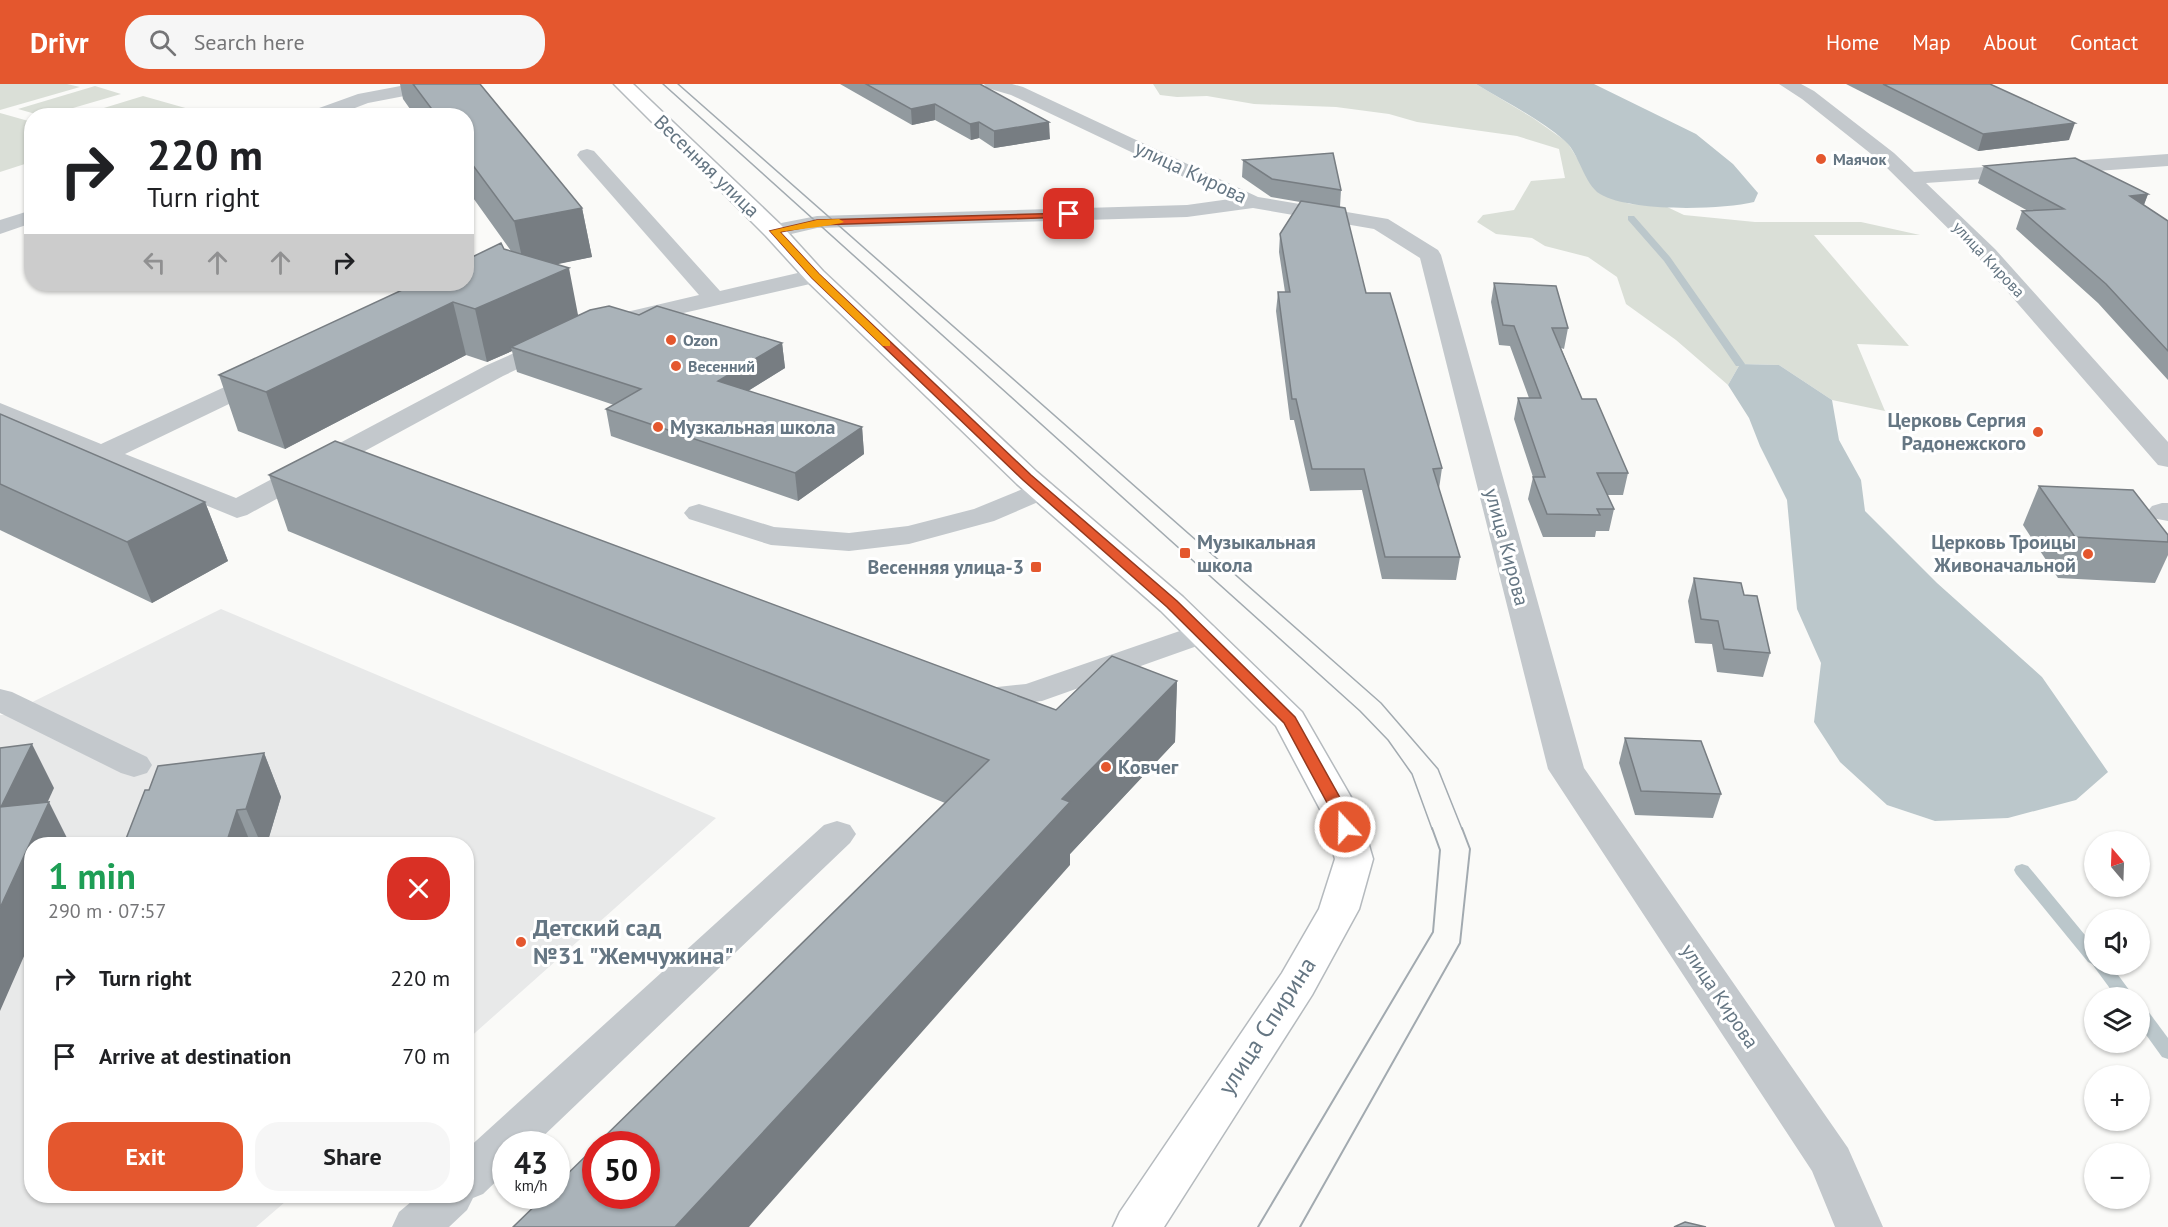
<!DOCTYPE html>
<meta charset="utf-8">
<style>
:root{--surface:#fff;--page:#f6f6f6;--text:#202124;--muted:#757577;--accent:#e4572e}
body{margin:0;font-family:"PT Sans",sans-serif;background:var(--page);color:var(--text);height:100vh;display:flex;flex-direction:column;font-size:22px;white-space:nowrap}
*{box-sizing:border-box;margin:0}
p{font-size:20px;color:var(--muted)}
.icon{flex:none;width:33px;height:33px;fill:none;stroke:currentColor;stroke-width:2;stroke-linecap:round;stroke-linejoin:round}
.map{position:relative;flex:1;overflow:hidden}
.sheet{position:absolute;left:24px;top:753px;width:450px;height:366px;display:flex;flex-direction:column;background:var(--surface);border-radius:24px;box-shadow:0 2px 4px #0004}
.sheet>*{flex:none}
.hud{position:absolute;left:24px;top:24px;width:450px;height:183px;border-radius:24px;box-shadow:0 2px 4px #0004;background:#fff;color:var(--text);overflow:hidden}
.needle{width:39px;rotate:341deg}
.controls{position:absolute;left:2084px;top:747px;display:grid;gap:12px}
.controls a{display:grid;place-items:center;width:66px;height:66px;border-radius:50%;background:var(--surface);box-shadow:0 2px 4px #0004;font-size:30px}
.speed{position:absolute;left:492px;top:1047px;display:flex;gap:12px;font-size:30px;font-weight:700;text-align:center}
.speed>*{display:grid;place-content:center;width:78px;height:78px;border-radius:50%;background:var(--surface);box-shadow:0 2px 4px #0004;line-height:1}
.speed small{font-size:15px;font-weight:400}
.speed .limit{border:9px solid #d22;background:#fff;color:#111}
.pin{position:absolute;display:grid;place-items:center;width:51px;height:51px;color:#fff;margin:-26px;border-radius:12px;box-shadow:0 3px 9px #0006}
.me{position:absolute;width:66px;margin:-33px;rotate:339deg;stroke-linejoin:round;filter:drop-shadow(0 0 4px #0008)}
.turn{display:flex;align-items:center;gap:21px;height:126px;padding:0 24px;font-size:27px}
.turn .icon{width:78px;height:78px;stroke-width:2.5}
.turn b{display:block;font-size:42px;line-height:51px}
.lanes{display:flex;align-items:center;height:57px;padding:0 24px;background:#0003;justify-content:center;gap:30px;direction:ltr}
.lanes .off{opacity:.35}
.round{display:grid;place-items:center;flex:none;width:63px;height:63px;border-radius:24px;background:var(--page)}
.summary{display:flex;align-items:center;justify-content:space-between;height:102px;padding:0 24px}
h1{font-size:36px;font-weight:700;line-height:45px;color:#1e9e55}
.action{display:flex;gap:12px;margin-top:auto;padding:12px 24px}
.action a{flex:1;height:69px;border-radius:24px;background:var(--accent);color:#fff;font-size:24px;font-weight:700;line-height:69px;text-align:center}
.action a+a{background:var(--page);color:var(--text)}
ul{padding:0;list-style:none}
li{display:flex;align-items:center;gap:18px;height:78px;padding:0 24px}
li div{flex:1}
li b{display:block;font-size:22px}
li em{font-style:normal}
header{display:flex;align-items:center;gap:36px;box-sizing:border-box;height:84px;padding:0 30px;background:var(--accent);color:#fff}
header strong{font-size:28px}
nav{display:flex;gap:33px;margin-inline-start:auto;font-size:21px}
.search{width:420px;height:54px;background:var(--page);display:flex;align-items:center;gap:15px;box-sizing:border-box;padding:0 21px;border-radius:24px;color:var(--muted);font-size:22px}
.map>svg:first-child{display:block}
.built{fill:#e8e9e9}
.green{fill:#dadfd7}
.water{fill:#bbc7cb}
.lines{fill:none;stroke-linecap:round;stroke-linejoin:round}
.stream{fill:#bbc7cb;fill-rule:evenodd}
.major-casing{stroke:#b5babe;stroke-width:3}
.minor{fill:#c3c8cc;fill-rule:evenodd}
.major{fill:#fff;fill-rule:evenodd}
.tram-far1{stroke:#a2aab0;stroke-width:1.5}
.tram{stroke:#a2aab0;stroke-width:2}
.wall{fill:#929a9f}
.shaded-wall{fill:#777d82}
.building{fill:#aab3b9;stroke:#777d82;stroke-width:1.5}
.route{fill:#e4572e;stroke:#94391e;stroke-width:1.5}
.slow{fill:#f59e0b}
.poi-dot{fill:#e4572e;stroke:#fff;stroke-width:2}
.labels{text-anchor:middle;stroke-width:6;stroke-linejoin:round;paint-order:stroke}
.far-poi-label{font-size:16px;font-weight:bold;fill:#657683;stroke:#fff;text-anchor:start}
.far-street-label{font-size:16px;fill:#657683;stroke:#fff}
.street-label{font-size:20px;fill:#657683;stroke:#fff}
.poi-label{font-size:20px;font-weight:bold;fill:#657683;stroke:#fff;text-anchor:end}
.near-poi-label{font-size:24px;font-weight:bold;fill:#657683;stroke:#fff;text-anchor:start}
.near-street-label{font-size:24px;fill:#657683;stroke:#fff}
</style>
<header>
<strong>Drivr</strong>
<div class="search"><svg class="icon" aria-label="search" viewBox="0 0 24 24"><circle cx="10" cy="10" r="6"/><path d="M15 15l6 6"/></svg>Search here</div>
<nav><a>Home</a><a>Map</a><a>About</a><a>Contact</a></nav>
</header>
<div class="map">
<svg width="2168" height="1143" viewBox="0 0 2168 1143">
<rect width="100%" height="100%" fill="#fafaf8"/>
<path class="built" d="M 221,525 L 716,734 L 467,956 L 466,760 L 32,760 L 32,1112 L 292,1112 L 256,1143 L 0,1143 L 0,631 L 6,631 Z"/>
<g class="green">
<path d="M 0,0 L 67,0 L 80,3 L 0,26 Z"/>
<path d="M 1153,0 L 1476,0 L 1533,34 L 1567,58 L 1599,109 L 1630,120 L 1665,122 L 1684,131 L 1755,138 L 1861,138 L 1920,151 L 1814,151 L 1909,262 L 1857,260 L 1885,327 L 1832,316 L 1779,281 L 1740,280 L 1728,301 L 1676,256 L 1626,220 L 1617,193 L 1588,173 L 1545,162 L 1532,154 L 1496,150 L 1477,138 L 1483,131 L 1514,126 L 1531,97 L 1565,94 L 1559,65 L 1517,52 L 1417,38 L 1389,30 L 1336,23 L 1254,20 L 1207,12 L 1177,13 L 1160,11 Z"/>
<path d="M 95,2 L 121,10 L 49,31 L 39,31 L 18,25 Z"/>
<path d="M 143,12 L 203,29 L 197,32 L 81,31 Z"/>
<path d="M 0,29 L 32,38 L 31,78 L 0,88 Z"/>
</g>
<g class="water">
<path d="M 1476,0 L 1594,0 L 1696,50 L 1733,80 L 1758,109 L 1754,118 C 1720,126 1630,128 1600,110 C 1584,100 1579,69 1565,57 C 1539,34 1505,18 1476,0 Z"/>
<path d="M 1740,280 L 1779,281 L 1832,316 L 1839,356 L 1861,396 L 1865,427 L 1937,499 L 2042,593 L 2108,688 L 2076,716 L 2008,734 L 1935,737 L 1887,721 L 1840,678 L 1814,638 L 1821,579 L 1797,525 L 1787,416 L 1760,362 L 1749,334 L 1728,301 Z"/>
</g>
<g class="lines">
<g class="stream">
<path d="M 1628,132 L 1634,132 L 1670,173 L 1745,280 L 1744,282 L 1736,282 L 1664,177 L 1628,136 Z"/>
<path d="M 2022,780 L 2028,782 L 2094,862 L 2094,880 L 2110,880 L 2135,914 L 2117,914 L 2092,880 L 2088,878 L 2016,790 L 2014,786 L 2016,782 Z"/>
<path d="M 2139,921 L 2145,923 L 2168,954 L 2168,975 L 2162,973 L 2139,941 Z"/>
</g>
<defs>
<path id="major" d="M 614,0 L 633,0 L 782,142 L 823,187 L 1037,388 L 1183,513 L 1302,628 L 1359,727 L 1373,775 L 1359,825 L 1312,911 L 1164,1143 L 1113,1143 L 1120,1128 L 1282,889 L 1319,825 L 1335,775 L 1321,727 L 1276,642 L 1161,527 L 1017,400 L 807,197 L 766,152 Z"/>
</defs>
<use href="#major" class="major-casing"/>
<g class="minor">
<path d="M 411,0 L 450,0 L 447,4 L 441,5 L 368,19 L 334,32 L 306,32 L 308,28 L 358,10 Z"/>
<path d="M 984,0 L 1012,0 L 1023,3 L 1258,113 L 1388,135 L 1438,166 L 1441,171 L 1584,684 L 1848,1064 L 1883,1143 L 1835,1143 L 1812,1087 L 1548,685 L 1420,174 L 1374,145 L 1253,124 L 1187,133 L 817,144 L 774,154 L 766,152 L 763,147 L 766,142 L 817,132 L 1187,121 L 1230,115 L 1011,11 L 987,4 Z"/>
<path d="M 1779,0 L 1801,0 L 1814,7 L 1894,69 L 1914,88 L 2168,70 L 2168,82 L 1926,99 L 1995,165 L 2168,358 L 2168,383 L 2158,381 L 1979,175 L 1880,77 L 1802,15 Z"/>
<path d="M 587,65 L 594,67 L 720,207 L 815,185 L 823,187 L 826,192 L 823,197 L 627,242 L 618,240 L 615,235 L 618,230 L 699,211 L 580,75 L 577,71 L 580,67 Z"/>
<path d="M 32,126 L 32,139 L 0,150 L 0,136 Z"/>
<path d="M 555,251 L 564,253 L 567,258 L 564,263 L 503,292 L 247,431 L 237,434 L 0,337 L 0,319 L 101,360 L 257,288 L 266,285 L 275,288 L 279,293 L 275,298 L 125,370 L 236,414 L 485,282 Z"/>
<path d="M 1042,397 L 1052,400 L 1056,406 L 1052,412 L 994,437 L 909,460 L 849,467 L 771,461 L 689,435 L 684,429 L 689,423 L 699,420 L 774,443 L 849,449 L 908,442 L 974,425 Z"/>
<path d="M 2162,419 L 2168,419 L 2168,437 L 2152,434 L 2147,428 L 2152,422 Z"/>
<path d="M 1203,539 L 1214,542 L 1219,549 L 1214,556 L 1042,617 L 972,626 L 960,623 L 955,615 L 960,607 L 1026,600 Z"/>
<path d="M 0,605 L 12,608 L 147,673 L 152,681 L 147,689 L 134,693 L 121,689 L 0,629 Z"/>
<path d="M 837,737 L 850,741 L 856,750 L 850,759 L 535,1060 L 506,1060 L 506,1088 L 483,1110 L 473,1114 L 467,1126 L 449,1143 L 392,1143 L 399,1128 L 418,1112 L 466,1112 L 466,1066 L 824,741 Z"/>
</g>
<use href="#major" class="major"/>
<g class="tram-far1">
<path d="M 663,0 L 1360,627 L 1388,656 L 1412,690 L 1432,745"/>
<path d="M 678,0 L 1381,619 L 1438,685 L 1462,745"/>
</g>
<g class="tram">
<path d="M 1258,1143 L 1433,848 L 1440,766 L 1432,744"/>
<path d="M 1300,1143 L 1460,859 L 1470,765 L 1462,744"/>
</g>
</g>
<g class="wall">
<path d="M 400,0 L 480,0 L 582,124 L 592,173 L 556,180 L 578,232 L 639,231 L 782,259 L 785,284 L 748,307 L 862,343 L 864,370 L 798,417 L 611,352 L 606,325 L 614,321 L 517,288 L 512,267 L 487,278 L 466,271 L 285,365 L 238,347 L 219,291 L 504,165 L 511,167 L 466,104 L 466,32 L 415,32 L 403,15 Z"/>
<path d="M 840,0 L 972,0 L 1050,55 L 994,64 L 979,54 L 971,56 L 935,36 L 912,41 Z"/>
<path d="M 1846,0 L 1990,0 L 2069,56 L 1978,67 Z"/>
<path d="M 1243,76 L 1341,106 L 1340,123 L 1366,209 L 1442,384 L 1439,405 L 1460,473 L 1456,496 L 1382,495 L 1362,406 L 1310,407 L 1294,336 L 1290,336 L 1276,227 L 1278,208 L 1285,208 L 1279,168 L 1280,150 L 1300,118 L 1271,113 L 1242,93 Z"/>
<path d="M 1984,82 L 2148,110 L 2144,121 L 2168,137 L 2168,296 L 2098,219 L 2016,145 L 2022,127 L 2028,127 L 1978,99 Z"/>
<path d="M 1494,199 L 1568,244 L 1564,265 L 1561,264 L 1582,315 L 1628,389 L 1623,411 L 1607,411 L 1614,425 L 1609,447 L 1596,447 L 1595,453 L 1543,453 L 1528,415 L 1533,393 L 1514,335 L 1518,314 L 1529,314 L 1510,262 L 1499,261 L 1491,218 Z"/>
<path d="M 0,330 L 205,418 L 228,477 L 152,519 L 0,446 Z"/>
<path d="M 269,391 L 1056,626 L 1177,597 L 1175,658 L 1070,770 L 1070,781 L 945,719 L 288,447 Z"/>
<path d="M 2039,402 L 2168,451 L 2168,471 L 2155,499 L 2058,494 L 2023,441 Z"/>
<path d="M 1694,494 L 1744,511 L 1770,569 L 1763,593 L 1717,588 L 1712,560 L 1695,559 L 1688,517 Z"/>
<path d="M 1625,654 L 1721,710 L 1713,734 L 1635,731 L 1619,679 Z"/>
<path d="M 264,669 L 281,713 L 267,760 L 124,760 L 149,706 Z"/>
</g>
<g class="shaded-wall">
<path d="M 935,20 L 935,36 L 912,41 L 911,25 Z"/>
<path d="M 979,38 L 979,54 L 971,56 L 970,40 Z"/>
<path d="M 1049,38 L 1050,55 L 994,64 L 994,47 Z"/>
<path d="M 2075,39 L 2069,56 L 1978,67 L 1983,50 Z"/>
<path d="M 2148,110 L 2141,128 L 2130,112 Z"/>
<path d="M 582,124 L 592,173 L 525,187 L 514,137 Z"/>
<path d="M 569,184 L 579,236 L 511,263 L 512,267 L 487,278 L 475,225 Z"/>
<path d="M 453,218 L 466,271 L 285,365 L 266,308 Z"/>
<path d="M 782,259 L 785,284 L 722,323 L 718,297 Z"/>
<path d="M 862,343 L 864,370 L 798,417 L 795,389 Z"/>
<path d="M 205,418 L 228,477 L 152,519 L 127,458 Z"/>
<path d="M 1177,597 L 1175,658 L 1070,770 L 1070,781 L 749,1143 L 675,1143 L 1062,715 Z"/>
<path d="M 32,660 L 54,704 L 25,768 L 1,723 Z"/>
<path d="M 264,669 L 281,713 L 267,760 L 261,760 L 246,725 Z"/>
<path d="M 49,718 L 70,760 L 32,760 L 32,854 L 0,927 L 0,824 Z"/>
<path d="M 237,726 L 251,760 L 226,760 Z"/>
</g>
<g class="building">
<path d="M 413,0 L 480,0 L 582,124 L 514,137 L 466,72 L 466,32 L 437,32 Z"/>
<path d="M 866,0 L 980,0 L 1049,38 L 994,47 L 979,38 L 970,40 L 935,20 L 911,25 Z"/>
<path d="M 1883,0 L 1990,0 L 2075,39 L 1983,50 Z"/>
<path d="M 1333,69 L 1341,106 L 1272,95 L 1243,76 Z"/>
<path d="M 2075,74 L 2148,110 L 2130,112 L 2168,137 L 2168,267 L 2106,200 L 2022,127 L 2064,125 L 1984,82 Z"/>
<path d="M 1301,117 L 1345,124 L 1366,209 L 1390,209 L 1442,384 L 1433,385 L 1460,473 L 1385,473 L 1364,385 L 1312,385 L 1296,315 L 1292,315 L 1278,208 L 1290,208 L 1280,150 Z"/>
<path d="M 501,159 L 504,165 L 569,184 L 475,225 L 453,218 L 266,308 L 219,291 L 415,200 L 466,200 L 466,176 Z"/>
<path d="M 1494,199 L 1556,202 L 1568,244 L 1552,244 L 1582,315 L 1596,315 L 1628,389 L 1597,389 L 1614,425 L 1597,425 L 1600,431 L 1547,430 L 1533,393 L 1545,393 L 1518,314 L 1541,314 L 1514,242 L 1503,241 Z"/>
<path d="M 609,222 L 639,231 L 657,222 L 782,259 L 718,297 L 862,343 L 795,389 L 606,325 L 641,305 L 511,263 L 590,226 Z"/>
<path d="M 0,330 L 205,418 L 127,458 L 0,400 Z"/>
<path d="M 335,357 L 1056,626 L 1112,572 L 1177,597 L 1062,715 L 1070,718 L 675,1143 L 513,1143 L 545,1112 L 556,1112 L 556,1101 L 596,1062 L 596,1112 L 646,1112 L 646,1060 L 597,1060 L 989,676 L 269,391 Z"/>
<path d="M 2039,402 L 2133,406 L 2168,451 L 2168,458 L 2075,453 Z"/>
<path d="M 1694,494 L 1741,499 L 1744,511 L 1757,512 L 1770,569 L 1724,565 L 1718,537 L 1701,535 Z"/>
<path d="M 1625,654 L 1701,657 L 1721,710 L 1641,707 Z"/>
<path d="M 32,660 L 1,723 L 49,718 L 0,824 L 0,664 Z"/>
<path d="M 264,669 L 246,725 L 237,726 L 226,760 L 124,760 L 145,706 L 149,706 L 158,682 Z"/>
<path d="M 1685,1138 L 1706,1143 L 1674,1143 Z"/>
</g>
<path class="route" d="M 1072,129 L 1072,132 L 1069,133 L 817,141 L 780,148 L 819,190 L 1031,391 L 1177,517 L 1295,633 L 1348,728 L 1352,743 L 1350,747 L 1339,747 L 1332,728 L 1284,639 L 1167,523 L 1023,396 L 812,194 L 770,147 L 817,136 Z"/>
<path class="slow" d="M 817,136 L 839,135 L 844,138 C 839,141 791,146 780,148 L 819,190 L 890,258 L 890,262 L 883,262 L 812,194 L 770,147 Z"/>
<g class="poi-dot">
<circle cx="1821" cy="75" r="6"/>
<circle cx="671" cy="256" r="6"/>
<circle cx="676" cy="282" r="6"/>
<circle cx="658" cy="343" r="6"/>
<circle cx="2038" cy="348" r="6"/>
<rect x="1179" y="463" width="12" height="12" rx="3"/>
<circle cx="2088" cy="470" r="6"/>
<rect x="1030" y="477" width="12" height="12" rx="3"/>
<circle cx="1106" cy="683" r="6"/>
<circle cx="521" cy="858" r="6"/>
</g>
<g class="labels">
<g class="far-poi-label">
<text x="1833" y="81">Маячок</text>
<text x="683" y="262">Ozon</text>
<text x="688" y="288">Весенний</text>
</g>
<g class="far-street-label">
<text transform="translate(1989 175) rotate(47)" y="6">улица Кирова</text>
</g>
<g class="street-label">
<text transform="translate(707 82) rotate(44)" y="7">Весенняя улица</text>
<text transform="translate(1191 88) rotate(25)" y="7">улица Кирова</text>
<text transform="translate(1507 463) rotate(75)" y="7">улица Кирова</text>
<text transform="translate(1720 912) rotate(56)" y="7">улица Кирова</text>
</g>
<g class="poi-label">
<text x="2026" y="343">Церковь Сергия<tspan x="2026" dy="23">Радонежского</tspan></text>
<text x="670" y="350" text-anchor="start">Музкальная школа</text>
<text x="1197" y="465" text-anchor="start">Музыкальная<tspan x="1197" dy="23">школа</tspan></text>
<text x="2076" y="465">Церковь Троицы<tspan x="2076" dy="23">Живоначальной</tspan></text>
<text x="1024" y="490">Весенняя улица-3</text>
<text x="1118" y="690" text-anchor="start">Ковчег</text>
</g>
<g class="near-poi-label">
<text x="533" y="852">Детский сад<tspan x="533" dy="28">№31 "Жемчужина"</tspan></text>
</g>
<g class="near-street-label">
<text transform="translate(1267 942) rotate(-57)" y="8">улица Спирина</text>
</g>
</g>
</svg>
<div class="controls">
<a><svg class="needle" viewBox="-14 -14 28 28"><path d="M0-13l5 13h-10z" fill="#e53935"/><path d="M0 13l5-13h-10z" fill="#757577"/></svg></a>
<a><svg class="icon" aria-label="sound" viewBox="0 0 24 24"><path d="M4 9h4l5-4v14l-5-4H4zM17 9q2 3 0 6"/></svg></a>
<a><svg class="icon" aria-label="layers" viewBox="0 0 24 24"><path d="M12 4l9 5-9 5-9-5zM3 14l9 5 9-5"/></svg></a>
<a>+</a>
<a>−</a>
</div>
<div class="speed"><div>43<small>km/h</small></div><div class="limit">50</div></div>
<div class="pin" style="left:1069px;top:130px;background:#d93025"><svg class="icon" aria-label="arrive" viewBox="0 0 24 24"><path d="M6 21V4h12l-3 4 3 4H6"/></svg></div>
<svg class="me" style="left:1345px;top:743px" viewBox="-20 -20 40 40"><circle r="17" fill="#e4572e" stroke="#fff" stroke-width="3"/><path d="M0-11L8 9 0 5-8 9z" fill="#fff"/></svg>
<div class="hud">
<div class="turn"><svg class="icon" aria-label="right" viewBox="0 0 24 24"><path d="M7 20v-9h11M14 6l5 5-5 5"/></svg><div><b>220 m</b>Turn right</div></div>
<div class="lanes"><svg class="icon off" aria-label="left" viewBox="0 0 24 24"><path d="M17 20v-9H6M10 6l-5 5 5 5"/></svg><svg class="icon off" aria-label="ahead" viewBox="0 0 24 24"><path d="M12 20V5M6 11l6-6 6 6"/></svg><svg class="icon off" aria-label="ahead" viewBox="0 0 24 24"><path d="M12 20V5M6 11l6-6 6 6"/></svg><svg class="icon" aria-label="right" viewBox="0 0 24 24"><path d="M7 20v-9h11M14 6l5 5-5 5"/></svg></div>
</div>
<section class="sheet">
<div class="summary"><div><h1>1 min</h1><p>290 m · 07:57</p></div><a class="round" style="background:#d93025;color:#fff"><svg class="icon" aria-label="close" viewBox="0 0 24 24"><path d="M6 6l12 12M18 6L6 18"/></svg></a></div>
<ul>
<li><svg class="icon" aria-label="right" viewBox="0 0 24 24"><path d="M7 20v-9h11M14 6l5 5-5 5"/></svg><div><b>Turn right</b></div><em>220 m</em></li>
<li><svg class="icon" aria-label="arrive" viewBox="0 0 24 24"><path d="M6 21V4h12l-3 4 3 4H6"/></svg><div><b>Arrive at destination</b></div><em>70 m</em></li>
</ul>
<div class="action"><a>Exit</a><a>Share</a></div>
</section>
</div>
